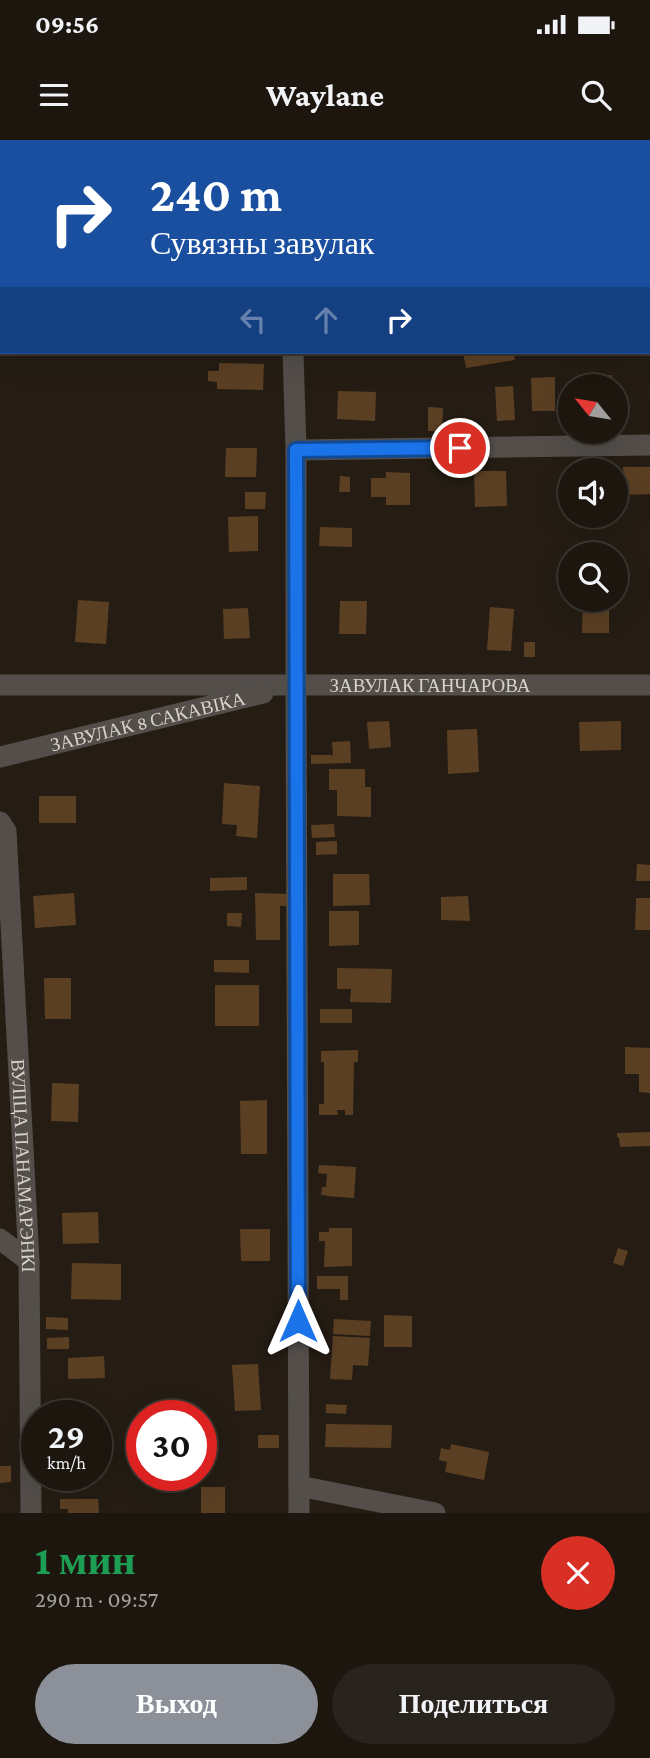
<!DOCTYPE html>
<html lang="ru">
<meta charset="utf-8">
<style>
:root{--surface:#1c160f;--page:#29231d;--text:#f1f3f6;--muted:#a09f9e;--line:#3a352f;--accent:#8c9099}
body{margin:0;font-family:"Crimson Pro",serif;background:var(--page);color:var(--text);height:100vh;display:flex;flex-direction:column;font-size:26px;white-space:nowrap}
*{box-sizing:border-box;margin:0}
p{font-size:23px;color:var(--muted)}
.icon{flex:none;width:38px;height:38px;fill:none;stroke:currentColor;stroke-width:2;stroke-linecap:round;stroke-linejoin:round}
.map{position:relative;height:1373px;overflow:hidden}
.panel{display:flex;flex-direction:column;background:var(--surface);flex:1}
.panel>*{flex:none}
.top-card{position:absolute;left:0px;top:0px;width:651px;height:214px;box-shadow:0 7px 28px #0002,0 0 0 2px var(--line);background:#1a4fa0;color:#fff;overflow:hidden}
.needle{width:46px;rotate:300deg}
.buttons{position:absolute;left:558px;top:234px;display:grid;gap:14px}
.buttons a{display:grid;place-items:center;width:70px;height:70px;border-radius:50%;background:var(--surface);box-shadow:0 7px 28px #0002,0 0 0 2px var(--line);font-size:35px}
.speed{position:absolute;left:21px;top:1260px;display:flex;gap:14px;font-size:35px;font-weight:700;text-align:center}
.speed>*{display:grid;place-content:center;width:91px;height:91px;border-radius:50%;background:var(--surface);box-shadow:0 7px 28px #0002,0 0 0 2px var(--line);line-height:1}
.speed small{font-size:18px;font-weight:400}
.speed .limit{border:10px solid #d22;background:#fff;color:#111}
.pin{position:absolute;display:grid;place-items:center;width:60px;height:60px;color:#fff;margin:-30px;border:4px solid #fff;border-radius:50%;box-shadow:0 2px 7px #0007}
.me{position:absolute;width:77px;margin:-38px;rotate:0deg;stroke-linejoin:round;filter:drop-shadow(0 0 5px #0008)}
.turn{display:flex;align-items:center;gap:24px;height:147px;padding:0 35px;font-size:32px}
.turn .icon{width:91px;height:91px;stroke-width:2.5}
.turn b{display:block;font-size:49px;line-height:60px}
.lanes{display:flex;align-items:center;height:66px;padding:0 35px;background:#0003;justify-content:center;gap:35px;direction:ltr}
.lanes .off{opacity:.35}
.round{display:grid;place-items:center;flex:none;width:74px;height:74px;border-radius:37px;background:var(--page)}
.summary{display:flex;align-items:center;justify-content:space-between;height:119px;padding:0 35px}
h1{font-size:42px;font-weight:700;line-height:52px;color:#1e9e55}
.button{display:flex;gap:14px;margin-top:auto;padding:14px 35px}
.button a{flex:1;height:80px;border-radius:42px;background:var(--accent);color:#fff;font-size:28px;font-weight:700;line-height:80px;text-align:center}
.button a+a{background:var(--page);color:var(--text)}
.status{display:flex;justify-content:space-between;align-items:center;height:49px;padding:0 35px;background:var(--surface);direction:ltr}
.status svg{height:19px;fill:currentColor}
header{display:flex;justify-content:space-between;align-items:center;height:91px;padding:0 35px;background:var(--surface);font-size:32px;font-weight:700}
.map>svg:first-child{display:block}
.building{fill:#5b3f23}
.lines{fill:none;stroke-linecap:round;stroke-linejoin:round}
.minor{stroke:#534e4a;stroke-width:21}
.route-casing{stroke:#114b97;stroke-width:18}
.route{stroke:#1a73e8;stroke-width:12}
.labels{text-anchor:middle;stroke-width:5;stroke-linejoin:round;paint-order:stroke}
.street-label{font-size:19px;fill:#d7d1cb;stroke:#1c130c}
</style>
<div class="status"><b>09:56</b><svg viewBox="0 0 49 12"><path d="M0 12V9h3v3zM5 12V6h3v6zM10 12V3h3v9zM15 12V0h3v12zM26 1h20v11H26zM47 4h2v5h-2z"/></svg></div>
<header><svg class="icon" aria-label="menu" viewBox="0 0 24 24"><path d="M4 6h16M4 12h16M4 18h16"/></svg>Waylane<svg class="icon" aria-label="search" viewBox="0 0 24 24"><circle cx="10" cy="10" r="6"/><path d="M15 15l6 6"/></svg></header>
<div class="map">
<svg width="650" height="1373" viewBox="0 0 650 1373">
<rect width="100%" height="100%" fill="#251d14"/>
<g class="building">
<path d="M 463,212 L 513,212 L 515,220 L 466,228 Z"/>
<path d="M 219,223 L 264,224 L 263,250 L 217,249 L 217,242 L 208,241 L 208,231 L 219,231 Z"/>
<path d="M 612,235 L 612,247 L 585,247 L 585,237 Z"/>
<path d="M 555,237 L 555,271 L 532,271 L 531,238 Z"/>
<path d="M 513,246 L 515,280 L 497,281 L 495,247 Z"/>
<path d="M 338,251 L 376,252 L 375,281 L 337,279 Z"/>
<path d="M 428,267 L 443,268 L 442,292 L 428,291 Z"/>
<path d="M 226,308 L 257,308 L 256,337 L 225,337 Z"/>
<path d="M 623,327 L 650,327 L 650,354 L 624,355 Z"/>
<path d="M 474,331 L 506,331 L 507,366 L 475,367 Z"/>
<path d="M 386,332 L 410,333 L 410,365 L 386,365 L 386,357 L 371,357 L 371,338 L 386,338 Z"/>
<path d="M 340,336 L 350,337 L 350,352 L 339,352 Z"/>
<path d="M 245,352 L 266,352 L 265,369 L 245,369 Z"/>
<path d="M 258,376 L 258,411 L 229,412 L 228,377 Z"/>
<path d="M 320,387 L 352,388 L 352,407 L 319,406 Z"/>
<path d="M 78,460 L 109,462 L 106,504 L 75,502 Z"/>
<path d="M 583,460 L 609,460 L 609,493 L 582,493 Z"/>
<path d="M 340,461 L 367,461 L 366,494 L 339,494 Z"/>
<path d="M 490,467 L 514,469 L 511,511 L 487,510 Z"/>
<path d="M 248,468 L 250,498 L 224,499 L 223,469 Z"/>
<rect x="524" y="502" width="11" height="15"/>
<path d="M 389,581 L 391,607 L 369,609 L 367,582 Z"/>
<path d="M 621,581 L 621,610 L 580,611 L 579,582 Z"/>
<path d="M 477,589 L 479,632 L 448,634 L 447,590 Z"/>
<path d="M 350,601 L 351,623 L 311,624 L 311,615 L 333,615 L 332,602 Z"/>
<path d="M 329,629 L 365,629 L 365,647 L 371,647 L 371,677 L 337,676 L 337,650 L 329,650 Z"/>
<path d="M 224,643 L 260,646 L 257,698 L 236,696 L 237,685 L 222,684 Z"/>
<rect x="39" y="656" width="37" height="27"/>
<path d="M 334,684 L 335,697 L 312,698 L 311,685 Z"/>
<path d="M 337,701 L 337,714 L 316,715 L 316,702 Z"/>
<path d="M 637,724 L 650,725 L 650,741 L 636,741 Z"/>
<path d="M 333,734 L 369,734 L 370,765 L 333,766 Z"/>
<path d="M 247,737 L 247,750 L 210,751 L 210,738 Z"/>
<path d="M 74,753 L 76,785 L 35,788 L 33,756 Z"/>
<path d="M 255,753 L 288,754 L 287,766 L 280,766 L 280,800 L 256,800 Z"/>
<path d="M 468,756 L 470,781 L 441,780 L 441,757 Z"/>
<path d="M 636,758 L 650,758 L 650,790 L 635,790 Z"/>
<path d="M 329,771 L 359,771 L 359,805 L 329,806 Z"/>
<path d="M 227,773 L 242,773 L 241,787 L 227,786 Z"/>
<path d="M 214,820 L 249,820 L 249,833 L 214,832 Z"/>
<path d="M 337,828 L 392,829 L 391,863 L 350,862 L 351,849 L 337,849 Z"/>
<path d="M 44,838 L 71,838 L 71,879 L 45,879 Z"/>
<rect x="215" y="845" width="44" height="41"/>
<rect x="320" y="869" width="32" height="14"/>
<path d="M 625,907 L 650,908 L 650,953 L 639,952 L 639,934 L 625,934 Z"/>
<path d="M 358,910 L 358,922 L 354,922 L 353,975 L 345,975 L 345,970 L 337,970 L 338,975 L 319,975 L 319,964 L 324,964 L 324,922 L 321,922 L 321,911 Z"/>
<path d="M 52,943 L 79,944 L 78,982 L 51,981 Z"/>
<path d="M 267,960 L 267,1014 L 241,1014 L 240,961 Z"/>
<path d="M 650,992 L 650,1006 L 620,1007 L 619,998 L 617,997 L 617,993 Z"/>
<path d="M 319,1025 L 356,1027 L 354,1058 L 326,1056 L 326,1055 L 321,1055 L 322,1047 L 326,1047 L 327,1034 L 318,1033 Z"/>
<path d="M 98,1072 L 99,1103 L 63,1104 L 62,1073 Z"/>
<path d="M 329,1088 L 352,1088 L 352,1126 L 324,1127 L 325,1101 L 319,1101 L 319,1092 L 329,1092 Z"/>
<path d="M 240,1089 L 270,1089 L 270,1121 L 241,1121 Z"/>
<path d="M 618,1108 L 628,1111 L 623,1126 L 613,1123 Z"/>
<path d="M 72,1123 L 121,1124 L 121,1160 L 71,1159 Z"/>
<path d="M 317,1136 L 348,1136 L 348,1160 L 340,1160 L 340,1149 L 317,1149 Z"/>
<path d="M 384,1175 L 412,1176 L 412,1207 L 384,1207 Z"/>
<path d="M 46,1177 L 68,1178 L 68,1190 L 46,1189 Z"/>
<path d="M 334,1179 L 371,1181 L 370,1196 L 333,1194 Z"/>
<path d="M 333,1196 L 370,1198 L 368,1226 L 353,1225 L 352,1240 L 330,1239 Z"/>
<path d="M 69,1197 L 69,1209 L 47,1209 L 47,1198 Z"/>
<path d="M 104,1216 L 105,1238 L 68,1239 L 68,1218 Z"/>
<path d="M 258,1224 L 261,1270 L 235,1271 L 232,1225 Z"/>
<path d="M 326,1264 L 347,1265 L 346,1274 L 326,1273 Z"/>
<path d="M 326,1284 L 392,1285 L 391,1308 L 325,1307 Z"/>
<rect x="258" y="1295" width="21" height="13"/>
<path d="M 451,1304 L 489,1312 L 484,1340 L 445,1332 L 447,1322 L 439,1320 L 441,1308 L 450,1310 Z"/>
<path d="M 0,1326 L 11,1326 L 11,1342 L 0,1343 Z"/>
<rect x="201" y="1347" width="24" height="26"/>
<path d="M 60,1359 L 98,1359 L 99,1373 L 68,1373 L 68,1369 L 60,1369 Z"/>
</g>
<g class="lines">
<g class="minor">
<path d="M 158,0 L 160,2"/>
<path d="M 383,2 L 384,0"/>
<path d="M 649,117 L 650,117"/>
<path d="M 293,212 L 296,310 L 296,546 L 299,1373"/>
<path d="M 296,310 L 650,305"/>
<path id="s1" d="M 0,545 L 650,545"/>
<path id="s2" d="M 0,617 L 263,553"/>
<path id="s3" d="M 0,682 L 6,691 L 29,1121 L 31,1373"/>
<path d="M 0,1099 L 29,1121"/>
<path d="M 299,1346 L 435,1373"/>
</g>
</g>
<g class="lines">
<defs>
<path id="route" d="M 298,1181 L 296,310 L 460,308"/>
</defs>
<use href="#route" class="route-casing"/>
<use href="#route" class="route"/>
</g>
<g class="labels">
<g class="street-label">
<text dy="7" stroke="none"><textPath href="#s1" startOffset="430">ЗАВУЛАК ГАНЧАРОВА</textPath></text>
<text dy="7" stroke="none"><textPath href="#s2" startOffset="152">ЗАВУЛАК 8 САКАВІКА</textPath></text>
<text dy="7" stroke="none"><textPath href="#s3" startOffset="346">ВУЛІЦА ПАНАМАРЭНКІ</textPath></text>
</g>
</g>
</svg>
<div class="buttons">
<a><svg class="needle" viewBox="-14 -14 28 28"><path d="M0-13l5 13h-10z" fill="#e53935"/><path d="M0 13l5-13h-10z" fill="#a09f9e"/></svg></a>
<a><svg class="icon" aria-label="sound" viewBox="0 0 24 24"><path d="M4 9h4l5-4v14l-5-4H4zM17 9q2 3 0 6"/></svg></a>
<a><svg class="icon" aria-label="search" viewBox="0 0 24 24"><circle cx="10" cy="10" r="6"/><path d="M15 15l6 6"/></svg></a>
</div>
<div class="speed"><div>29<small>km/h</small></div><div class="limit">30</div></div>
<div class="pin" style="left:460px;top:308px;background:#d93025"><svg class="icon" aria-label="arrive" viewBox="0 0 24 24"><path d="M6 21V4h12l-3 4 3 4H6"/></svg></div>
<svg class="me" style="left:298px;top:1181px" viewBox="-20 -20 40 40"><path d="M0-17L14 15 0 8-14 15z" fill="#1a73e8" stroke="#fff" stroke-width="4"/></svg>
<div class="top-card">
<div class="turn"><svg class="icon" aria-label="right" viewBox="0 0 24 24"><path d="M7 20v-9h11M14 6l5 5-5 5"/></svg><div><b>240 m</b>Сувязны завулак</div></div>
<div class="lanes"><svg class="icon off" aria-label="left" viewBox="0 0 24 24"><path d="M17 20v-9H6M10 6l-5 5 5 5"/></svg><svg class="icon off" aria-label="ahead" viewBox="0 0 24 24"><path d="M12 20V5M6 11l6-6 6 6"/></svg><svg class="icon" aria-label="right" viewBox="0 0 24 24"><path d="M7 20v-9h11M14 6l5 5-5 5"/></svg></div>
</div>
</div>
<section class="panel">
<div class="summary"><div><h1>1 мин</h1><p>290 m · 09:57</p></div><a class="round" style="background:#d93025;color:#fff"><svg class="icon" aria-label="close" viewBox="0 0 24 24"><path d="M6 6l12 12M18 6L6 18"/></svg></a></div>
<div class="button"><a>Выход</a><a>Поделиться</a></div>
</section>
